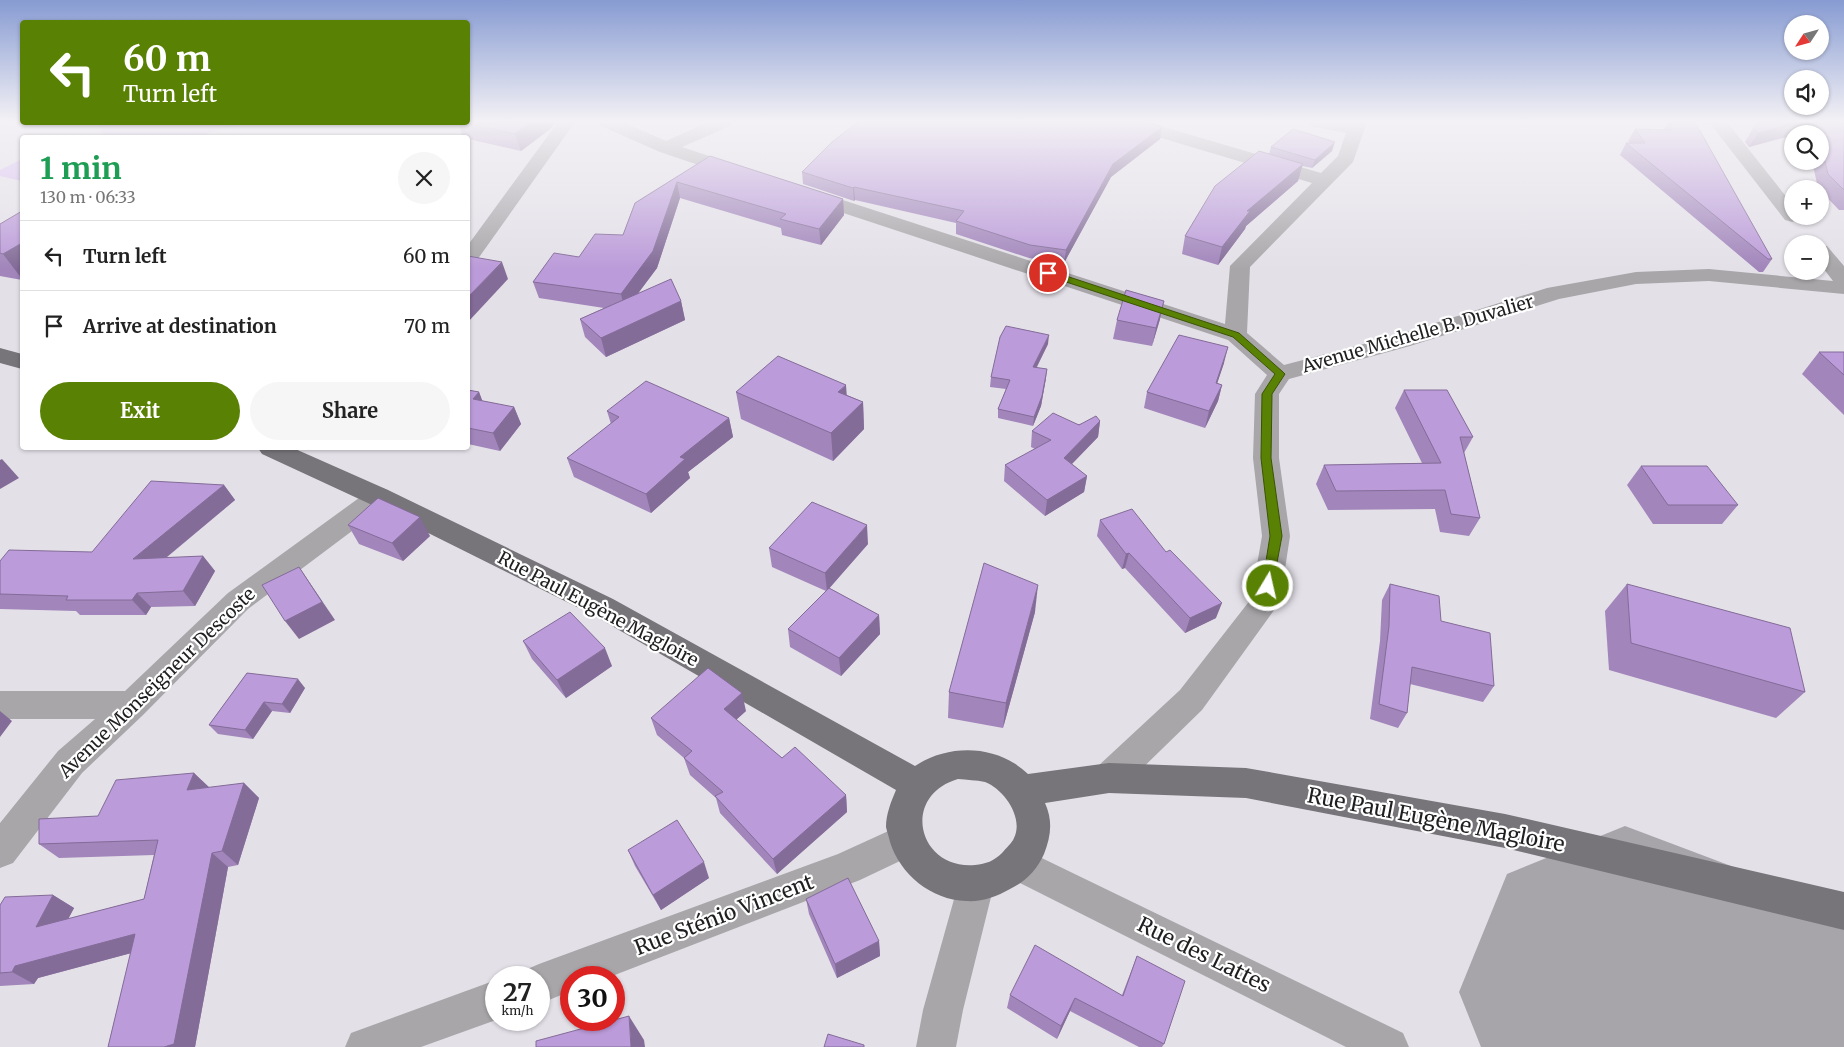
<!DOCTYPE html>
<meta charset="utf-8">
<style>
:root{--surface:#fff;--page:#f6f6f6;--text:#222;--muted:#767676;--line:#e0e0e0;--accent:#598104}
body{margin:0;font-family:Merriweather,serif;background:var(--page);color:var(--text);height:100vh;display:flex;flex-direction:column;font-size:19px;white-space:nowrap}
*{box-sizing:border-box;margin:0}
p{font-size:16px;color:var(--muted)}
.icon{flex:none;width:28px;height:28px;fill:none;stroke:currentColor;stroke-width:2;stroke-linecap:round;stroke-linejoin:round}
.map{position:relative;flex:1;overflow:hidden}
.details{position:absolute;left:20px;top:135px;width:450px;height:315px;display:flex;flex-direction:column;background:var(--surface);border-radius:5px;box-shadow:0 1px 4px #0004}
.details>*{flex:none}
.top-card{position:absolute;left:20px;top:20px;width:450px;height:105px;border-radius:5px;box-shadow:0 1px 4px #0004;background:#598104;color:#fff;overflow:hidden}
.needle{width:32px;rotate:234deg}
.tools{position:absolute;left:1784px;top:15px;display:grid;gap:10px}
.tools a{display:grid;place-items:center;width:45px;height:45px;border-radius:50%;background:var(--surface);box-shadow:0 1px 4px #0004;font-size:25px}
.speed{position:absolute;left:485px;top:966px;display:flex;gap:10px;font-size:25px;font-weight:700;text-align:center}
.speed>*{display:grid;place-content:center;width:65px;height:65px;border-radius:50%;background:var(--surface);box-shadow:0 1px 4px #0004;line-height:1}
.speed small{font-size:12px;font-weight:400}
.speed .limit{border:8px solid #d22;background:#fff;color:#111}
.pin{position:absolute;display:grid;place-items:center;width:42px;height:42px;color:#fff;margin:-21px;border:2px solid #fff;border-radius:50%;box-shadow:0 1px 5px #0007}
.me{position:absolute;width:55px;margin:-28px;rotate:9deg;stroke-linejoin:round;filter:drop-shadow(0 0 4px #0008)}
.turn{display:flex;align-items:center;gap:18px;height:105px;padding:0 20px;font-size:22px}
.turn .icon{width:65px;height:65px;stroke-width:2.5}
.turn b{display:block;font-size:35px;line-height:42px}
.round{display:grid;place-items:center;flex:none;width:52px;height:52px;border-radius:26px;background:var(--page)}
.head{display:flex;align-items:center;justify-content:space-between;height:85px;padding:0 20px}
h1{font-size:30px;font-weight:700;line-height:38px;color:#1e9e55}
.action{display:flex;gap:10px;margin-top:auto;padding:10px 20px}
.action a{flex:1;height:58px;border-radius:30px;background:var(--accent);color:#fff;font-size:20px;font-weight:700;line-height:58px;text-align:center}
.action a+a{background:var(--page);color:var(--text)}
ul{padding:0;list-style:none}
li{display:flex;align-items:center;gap:15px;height:70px;padding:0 20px;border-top:1px solid var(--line)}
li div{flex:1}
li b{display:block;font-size:19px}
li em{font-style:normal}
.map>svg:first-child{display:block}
.green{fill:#d6baf0}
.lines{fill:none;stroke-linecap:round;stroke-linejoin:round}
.runway{fill:#a7a4aa;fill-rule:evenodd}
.minor{fill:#a8a6a9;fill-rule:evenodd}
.major{fill:#77747a;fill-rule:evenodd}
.wall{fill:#a185bb}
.shaded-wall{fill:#836c98}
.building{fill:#bb9bd9;stroke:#836c98}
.route{fill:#598104;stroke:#3a5403}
.labels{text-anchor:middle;stroke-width:4.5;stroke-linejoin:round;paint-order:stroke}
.street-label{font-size:18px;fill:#1f1e20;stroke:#fff}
.near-street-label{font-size:21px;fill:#1f1e20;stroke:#fff}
</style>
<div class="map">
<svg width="1844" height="1047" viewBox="0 0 1844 1047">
<rect width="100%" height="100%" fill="#e4e0e8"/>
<g class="green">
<path d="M 98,123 L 244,123 L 197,137 L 104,137 Z"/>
<path d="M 22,159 L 22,181 L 0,176 L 0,170 Z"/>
</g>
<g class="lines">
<path class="runway" d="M 1625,826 L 1755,875 L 1844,912 L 1844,1047 L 1481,1047 L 1459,992 L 1507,874 Z"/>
<g class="minor">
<path d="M 558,122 L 575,122 L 475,263 L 468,265 L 468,245 Z"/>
<path d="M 599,122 L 623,122 L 666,141 L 708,122 L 732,122 L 730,126 L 682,147 L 745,168 L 747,172 L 745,176 L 738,178 L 731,176 L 660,152 L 601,126 Z"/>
<path d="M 1119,122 L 1147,122 L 1321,173 L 1338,156 L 1346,133 L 1310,126 L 1308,122 L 1367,122 L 1353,162 L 1250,267 L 1247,333 L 1284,365 L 1394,336 L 1547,288 L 1636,272 L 1709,269 L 1833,281 L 1820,264 L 1820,244 L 1827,246 L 1844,266 L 1844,294 L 1709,281 L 1636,284 L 1559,299 L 1410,346 L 1289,379 L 1279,394 L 1279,458 L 1290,536 L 1280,602 L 1202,710 L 1121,789 L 1109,793 L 1097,789 L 1092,778 L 1097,767 L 1180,690 L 1251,599 L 1262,536 L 1253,458 L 1255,394 L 1267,375 L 1228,340 L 801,199 L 798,195 L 801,191 L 808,189 L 815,191 L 1225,324 L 1230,266 L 1312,183 L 1121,126 Z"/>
<path d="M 1709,122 L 1727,122 L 1792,204 L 1792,216 L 1802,216 L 1799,220 L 1792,222 L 1785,220 Z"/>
<path d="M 379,487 L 388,490 L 392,497 L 388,504 L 248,609 L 143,715 L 82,773 L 13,863 L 0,868 L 0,823 L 58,751 L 95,719 L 0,719 L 0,691 L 125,691 L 228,593 L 370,490 Z"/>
<path d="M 906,823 L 919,828 L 924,840 L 919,852 L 860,880 L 607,978 L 571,978 L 571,991 L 539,1004 L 539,978 L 522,978 L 525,970 L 539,964 L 838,854 Z"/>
<path d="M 1019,847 L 1403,1033 L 1409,1047 L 1346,1047 L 1006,876 L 1001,864 L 1006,852 Z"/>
<path d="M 976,867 L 989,872 L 994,885 L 963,1010 L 956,1047 L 916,1047 L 923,1010 L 958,885 L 963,872 Z"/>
<path d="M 496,980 L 496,1020 L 421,1047 L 345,1047 L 351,1033 Z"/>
</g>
<g class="major">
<path d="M 0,348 L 22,354 L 22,369 L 0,363 Z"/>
<path d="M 258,448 L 293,448 L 388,490 L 613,599 L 915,766 C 950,743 998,745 1028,774 L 1109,763 L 1246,768 L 1505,814 L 1844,892 L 1844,930 L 1505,848 L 1246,798 L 1109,793 L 1045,803 C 1053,821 1051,836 1044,854 C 1037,870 1025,882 1010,889 C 996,897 982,902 966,901 C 931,900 900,874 890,842 C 889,837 887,832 886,827 C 886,814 891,802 896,790 L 593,615 L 370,504 L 262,454 ZM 958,779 C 967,780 976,780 985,782 C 1004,789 1024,818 1014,838 C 1012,843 1006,848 1002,853 C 994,861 986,864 975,865 C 918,870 900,796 958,779 Z"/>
</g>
</g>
<g class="wall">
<path d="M 458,122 L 468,122 L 555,123 L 550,129 L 521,151 L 468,139 L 468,138 L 463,138 Z"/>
<path d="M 1668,122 L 1695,122 L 1772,259 L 1763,272 L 1759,272 L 1620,155 L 1626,143 L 1630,143 L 1628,141 L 1635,129 L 1664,130 Z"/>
<path d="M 1760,122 L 1844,122 L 1844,210 L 1839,210 L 1820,190 L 1820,189 L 1818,188 L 1812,161 L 1820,161 L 1820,134 L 1806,134 L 1806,132 L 1749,147 L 1745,142 L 1753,128 Z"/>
<path d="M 1160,139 L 1111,177 L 1064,263 L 1029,258 L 956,234 L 956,223 L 855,200 L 854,201 L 803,184 L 802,172 Z"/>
<path d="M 1271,147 L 1332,151 L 1312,168 L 1302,166 L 1298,181 L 1246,226 L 1245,229 L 1218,265 L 1182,254 L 1185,236 L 1269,154 Z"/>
<path d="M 710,156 L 843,199 L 844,215 L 821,245 L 782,235 L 781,228 L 680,198 L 657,268 L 638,293 L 681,301 L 685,320 L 606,357 L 585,337 L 580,319 L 604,308 L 539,298 L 533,282 L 579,257 L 623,235 L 635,203 Z"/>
<path d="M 22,211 L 22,280 L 0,276 L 0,224 Z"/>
<path d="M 1160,319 L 1152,346 L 1113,339 L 1117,320 Z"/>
<path d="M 1048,344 L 1037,367 L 1046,378 L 1041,406 L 1033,426 L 998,418 L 998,409 L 1006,389 L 990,387 L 991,377 Z"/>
<path d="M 1819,352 L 1844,352 L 1844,415 L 1802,374 Z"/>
<path d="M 1224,363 L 1217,383 L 1222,385 L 1218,401 L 1205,428 L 1144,408 L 1147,392 Z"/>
<path d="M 468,390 L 479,392 L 482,401 L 514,407 L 521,424 L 500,451 L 468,444 Z"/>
<path d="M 1404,390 L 1473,437 L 1464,453 L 1480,518 L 1469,536 L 1440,532 L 1435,509 L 1328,510 L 1316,484 L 1324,465 L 1422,463 L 1395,408 Z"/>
<path d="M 736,392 L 847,395 L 863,402 L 864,429 L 833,461 L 741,419 Z"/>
<path d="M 607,411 L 729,418 L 733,437 L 688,472 L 690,478 L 651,513 L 574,477 L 567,458 L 611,424 Z"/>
<path d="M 1100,421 L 1098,437 L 1072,464 L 1087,476 L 1084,492 L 1045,516 L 1004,481 L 1005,465 L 1035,449 L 1031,447 L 1032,431 Z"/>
<path d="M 1641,466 L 1738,505 L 1722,524 L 1653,524 L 1627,485 Z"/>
<path d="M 224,485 L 235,500 L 166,558 L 203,556 L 215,571 L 195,606 L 151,607 L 146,615 L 80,615 L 76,611 L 0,609 L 0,561 L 92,552 Z"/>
<path d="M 1100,520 L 1166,552 L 1216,618 L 1185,633 L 1125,568 L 1122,569 L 1097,536 Z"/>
<path d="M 348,525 L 430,536 L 403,561 L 359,544 Z"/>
<path d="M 868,544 L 829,588 L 879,615 L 880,634 L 841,676 L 790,647 L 788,629 L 826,591 L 772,567 L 769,548 Z"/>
<path d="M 1390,584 L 1441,621 L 1494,686 L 1483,702 L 1410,684 L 1407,713 L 1398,728 L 1370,719 L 1380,641 L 1382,600 Z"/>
<path d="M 1627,584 L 1805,692 L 1776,718 L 1609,670 L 1605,611 Z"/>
<path d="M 1035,612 L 1003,728 L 948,718 L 949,692 Z"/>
<path d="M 523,641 L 612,666 L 566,698 L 532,659 Z"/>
<path d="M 247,673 L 305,688 L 290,713 L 272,711 L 253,739 L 218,734 L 209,725 Z"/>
<path d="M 746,711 L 736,720 L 782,758 L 846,795 L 847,812 L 777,874 L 720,813 L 716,798 L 690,775 L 684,758 L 657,735 L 651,718 Z"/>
<path d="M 194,773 L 209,788 L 244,783 L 259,798 L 238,865 L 228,867 L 195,1047 L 108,1047 L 131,953 L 38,978 L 34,984 L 0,986 L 0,905 L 53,895 L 74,908 L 68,919 L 144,899 L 154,855 L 59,858 L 39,844 L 98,816 Z"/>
<path d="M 628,850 L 709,878 L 661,910 L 635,866 Z"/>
<path d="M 806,899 L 879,941 L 880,956 L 837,978 L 809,914 Z"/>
<path d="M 1137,956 L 1164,1044 L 1162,1047 L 1139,1047 L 1070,1011 L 1057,1039 L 1007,1008 L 1010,995 L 1122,995 Z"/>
</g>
<g class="shaded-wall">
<path d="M 531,122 L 554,122 L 555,123 L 550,129 L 521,151 L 515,134 Z"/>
<path d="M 1797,122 L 1812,122 L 1806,132 L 1798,134 L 1792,134 L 1792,135 L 1749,147 L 1758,133 Z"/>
<path d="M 1162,127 L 1160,139 L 1111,177 L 1064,263 L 1066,250 L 1113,164 Z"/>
<path d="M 1335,142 L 1332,151 L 1312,168 L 1315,160 Z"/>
<path d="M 1303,164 L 1298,181 L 1246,226 L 1245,229 L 1218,265 L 1222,247 L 1247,211 Z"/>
<path d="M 677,182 L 680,198 L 657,268 L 625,311 L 621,294 Z"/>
<path d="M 854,187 L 855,200 L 854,201 L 853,188 Z"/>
<path d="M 843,199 L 844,215 L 821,245 L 819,229 Z"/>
<path d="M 22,243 L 22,279 L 3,254 Z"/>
<path d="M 502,262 L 508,279 L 468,322 L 468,297 Z"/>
<path d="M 681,301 L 685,320 L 606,357 L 601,338 Z"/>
<path d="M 1164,301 L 1160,319 L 1152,346 L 1156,328 Z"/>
<path d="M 1049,335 L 1048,344 L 1032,376 L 1033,367 Z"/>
<path d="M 1228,347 L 1224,363 L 1212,399 L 1216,383 Z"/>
<path d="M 1047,369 L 1046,378 L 1041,406 L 1033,426 L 1034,417 Z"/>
<path d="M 846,385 L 848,412 L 838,392 Z"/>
<path d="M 1222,385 L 1218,401 L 1205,428 L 1209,411 Z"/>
<path d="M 479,392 L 486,410 L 473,399 Z"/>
<path d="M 863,402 L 864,429 L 833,461 L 831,433 Z"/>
<path d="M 514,407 L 521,424 L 500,451 L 493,433 Z"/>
<path d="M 729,418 L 733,437 L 688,472 L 690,478 L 651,513 L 646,494 L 680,457 Z"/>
<path d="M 1100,421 L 1098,437 L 1062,474 L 1064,458 Z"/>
<path d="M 2,459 L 19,478 L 0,489 L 0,460 Z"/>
<path d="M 1087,476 L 1084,492 L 1045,516 L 1047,500 Z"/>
<path d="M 224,485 L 235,500 L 146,574 L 133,559 Z"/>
<path d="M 420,517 L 430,536 L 403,561 L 392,543 Z"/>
<path d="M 867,525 L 868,544 L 827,591 L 825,573 Z"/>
<path d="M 1129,553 L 1125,568 L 1122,569 L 1126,554 Z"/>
<path d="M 203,556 L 215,571 L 195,606 L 183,591 Z"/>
<path d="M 299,567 L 335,620 L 299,639 L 285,621 Z"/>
<path d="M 1038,585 L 1035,612 L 1003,728 L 1006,703 Z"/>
<path d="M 137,593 L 151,607 L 146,615 L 132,600 Z"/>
<path d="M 1222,603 L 1216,618 L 1185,633 L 1190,618 Z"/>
<path d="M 879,615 L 880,634 L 841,676 L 839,658 Z"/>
<path d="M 605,648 L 612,666 L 566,698 L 557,680 Z"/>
<path d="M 298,679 L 305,688 L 290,713 L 282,704 Z"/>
<path d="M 742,693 L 746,711 L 728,727 L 724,709 Z"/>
<path d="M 264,702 L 272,711 L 253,739 L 245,730 Z"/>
<path d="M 0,711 L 12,721 L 0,737 Z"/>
<path d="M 194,773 L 210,788 L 187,790 Z"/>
<path d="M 244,783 L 259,798 L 238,865 L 222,851 Z"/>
<path d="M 846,795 L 847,812 L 777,874 L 773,859 Z"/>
<path d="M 212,853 L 228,867 L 195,1047 L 164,1047 Z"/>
<path d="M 704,862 L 709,878 L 661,910 L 653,895 Z"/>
<path d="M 53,895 L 74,908 L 57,940 L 36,927 Z"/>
<path d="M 135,934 L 154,947 L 38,978 L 34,984 L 12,972 L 15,966 Z"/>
<path d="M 879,941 L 880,956 L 837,978 L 835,964 Z"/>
<path d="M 1075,998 L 1070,1011 L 1057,1039 L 1061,1026 Z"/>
<path d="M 629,1016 L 644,1040 L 645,1047 L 631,1047 Z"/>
</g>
<g class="building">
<path d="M 462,122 L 531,122 L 515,134 Z"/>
<path d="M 858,122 L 1146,122 L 1162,127 L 1113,164 L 1066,250 L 1030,245 L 956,221 L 964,211 L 854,187 L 853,188 L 802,172 L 832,142 Z"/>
<path d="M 1671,122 L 1695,122 L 1772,259 L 1768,259 L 1626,143 L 1645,143 L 1635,129 L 1671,130 Z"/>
<path d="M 1760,122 L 1797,122 L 1758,133 L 1753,128 Z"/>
<path d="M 1816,122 L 1844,122 L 1844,190 L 1828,174 L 1820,141 L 1820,134 L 1818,134 Z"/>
<path d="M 1293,129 L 1335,142 L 1315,160 L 1271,147 Z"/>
<path d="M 1259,151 L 1303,164 L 1247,211 L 1250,211 L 1222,247 L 1185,236 L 1215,186 Z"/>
<path d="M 710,156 L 843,199 L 819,229 L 780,219 L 786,214 L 677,182 L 653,251 L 621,294 L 533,282 L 554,253 L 579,257 L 595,234 L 623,235 L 635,203 Z"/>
<path d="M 22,211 L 22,243 L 3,254 L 0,253 L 0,224 Z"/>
<path d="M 468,256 L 502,262 L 468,297 Z"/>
<path d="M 671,279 L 681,301 L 601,338 L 580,319 Z"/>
<path d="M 1126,290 L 1164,301 L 1156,328 L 1117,320 Z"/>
<path d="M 1006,326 L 1049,335 L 1033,367 L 1047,369 L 1042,396 L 1034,417 L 998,409 L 1010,380 L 991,377 L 1000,337 Z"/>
<path d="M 1179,335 L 1228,347 L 1216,383 L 1222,385 L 1209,411 L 1147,392 Z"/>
<path d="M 1819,352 L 1844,352 L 1844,375 Z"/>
<path d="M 778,356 L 846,385 L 838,392 L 863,402 L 831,433 L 736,392 Z"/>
<path d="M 646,381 L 729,418 L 680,457 L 685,459 L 646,494 L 567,458 L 619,417 L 607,411 Z"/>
<path d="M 468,390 L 479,392 L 473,399 L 514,407 L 493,433 L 468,428 Z"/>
<path d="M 1404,390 L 1447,390 L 1473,437 L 1460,437 L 1480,518 L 1451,514 L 1445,490 L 1336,491 L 1324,465 L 1441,463 Z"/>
<path d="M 1053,413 L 1079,425 L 1096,416 L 1100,421 L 1064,458 L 1087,476 L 1047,500 L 1005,465 L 1051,440 L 1032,431 Z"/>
<path d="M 1641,466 L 1707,466 L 1738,505 L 1668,505 Z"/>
<path d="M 151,481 L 224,485 L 133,559 L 203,556 L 183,591 L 137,593 L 132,600 L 66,600 L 68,596 L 0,594 L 0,561 L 9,550 L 92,552 Z"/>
<path d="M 378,498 L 420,517 L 392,543 L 348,525 Z"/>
<path d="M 812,502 L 867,525 L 825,573 L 769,548 Z"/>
<path d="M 1132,509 L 1166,552 L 1170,550 L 1222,603 L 1190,618 L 1129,553 L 1126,554 L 1100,520 Z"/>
<path d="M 984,563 L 1038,585 L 1006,703 L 949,692 Z"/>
<path d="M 299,567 L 322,602 L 285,621 L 262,585 Z"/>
<path d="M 1390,584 L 1439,596 L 1441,621 L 1490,633 L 1494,686 L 1412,667 L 1407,713 L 1379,704 L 1389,626 Z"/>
<path d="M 1627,584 L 1790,628 L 1805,692 L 1631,643 Z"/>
<path d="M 829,588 L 879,615 L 839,658 L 788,629 Z"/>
<path d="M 570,612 L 605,648 L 557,680 L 523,641 Z"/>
<path d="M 708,668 L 742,693 L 724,709 L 782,758 L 795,747 L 846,795 L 773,859 L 715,796 L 723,792 L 684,758 L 692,751 L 651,718 Z"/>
<path d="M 247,673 L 298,679 L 282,704 L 264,702 L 245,730 L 209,725 Z"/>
<path d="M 194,773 L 187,790 L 244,783 L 222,851 L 212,853 L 174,1044 L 164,1047 L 108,1047 L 135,934 L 15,966 L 12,972 L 0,973 L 0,905 L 5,897 L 53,895 L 36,927 L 144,899 L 158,840 L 39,844 L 39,819 L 98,816 L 116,780 Z"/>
<path d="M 677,820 L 704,862 L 653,895 L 628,850 Z"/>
<path d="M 848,878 L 879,941 L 835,964 L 806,899 Z"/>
<path d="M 1035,945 L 1123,996 L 1137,956 L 1185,981 L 1164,1044 L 1075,998 L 1061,1026 L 1010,995 Z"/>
<path d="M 629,1016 L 631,1047 L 536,1047 L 536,1041 Z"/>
<path d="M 828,1034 L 864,1045 L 864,1047 L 824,1047 Z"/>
</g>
<linearGradient id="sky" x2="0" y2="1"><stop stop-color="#879bd2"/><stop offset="0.45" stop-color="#f3f1f5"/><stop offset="1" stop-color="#f3f1f5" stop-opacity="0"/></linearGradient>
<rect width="1844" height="269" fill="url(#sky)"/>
<path class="route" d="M 1048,270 L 1239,333 L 1283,372 L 1285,374 L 1272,394 L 1271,458 L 1282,536 L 1272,589 L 1264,589 L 1262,586 L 1270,536 L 1261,458 L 1262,394 L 1275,374 L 1233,337 L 1045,275 L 1043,273 Z"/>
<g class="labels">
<g class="street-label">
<text transform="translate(1418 334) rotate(-16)" y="6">Avenue Michelle B. Duvalier</text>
<text transform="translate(598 609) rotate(28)" y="6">Rue Paul Eugène Magloire</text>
<text transform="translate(157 683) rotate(-44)" y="6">Avenue Monseigneur Descoste</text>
</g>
<g class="near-street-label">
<text transform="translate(1436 820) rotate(11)" y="7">Rue Paul Eugène Magloire</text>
<text transform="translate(724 915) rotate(-21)" y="7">Rue Sténio Vincent</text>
<text transform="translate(1204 955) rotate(26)" y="7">Rue des Lattes</text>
</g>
</g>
</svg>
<div class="tools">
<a><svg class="needle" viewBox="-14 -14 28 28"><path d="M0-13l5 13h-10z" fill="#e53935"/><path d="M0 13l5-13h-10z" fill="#767676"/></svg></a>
<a><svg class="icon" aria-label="sound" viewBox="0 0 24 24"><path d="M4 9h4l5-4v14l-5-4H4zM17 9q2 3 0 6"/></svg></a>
<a><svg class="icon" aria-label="search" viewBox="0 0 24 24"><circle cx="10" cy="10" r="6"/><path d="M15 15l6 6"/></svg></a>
<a>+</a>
<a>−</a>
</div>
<div class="speed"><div>27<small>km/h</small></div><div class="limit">30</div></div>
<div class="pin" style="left:1048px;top:273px;background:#d93025"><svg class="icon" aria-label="arrive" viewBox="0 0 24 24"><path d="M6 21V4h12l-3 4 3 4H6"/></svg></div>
<svg class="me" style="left:1268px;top:586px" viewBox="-20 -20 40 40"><circle r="17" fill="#598104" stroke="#fff" stroke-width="3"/><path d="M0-11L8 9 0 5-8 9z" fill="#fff"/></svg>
<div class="top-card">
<div class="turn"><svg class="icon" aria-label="left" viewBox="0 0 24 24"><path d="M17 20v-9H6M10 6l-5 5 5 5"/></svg><div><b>60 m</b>Turn left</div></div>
</div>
<section class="details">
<div class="head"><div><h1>1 min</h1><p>130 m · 06:33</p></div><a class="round"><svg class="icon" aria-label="close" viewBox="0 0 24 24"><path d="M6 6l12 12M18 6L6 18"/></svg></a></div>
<ul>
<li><svg class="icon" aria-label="left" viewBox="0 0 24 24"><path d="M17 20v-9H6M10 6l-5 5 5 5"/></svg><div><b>Turn left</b></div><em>60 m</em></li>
<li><svg class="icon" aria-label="arrive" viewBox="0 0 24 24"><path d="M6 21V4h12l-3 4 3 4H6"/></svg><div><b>Arrive at destination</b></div><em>70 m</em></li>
</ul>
<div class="action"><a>Exit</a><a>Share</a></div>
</section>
</div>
